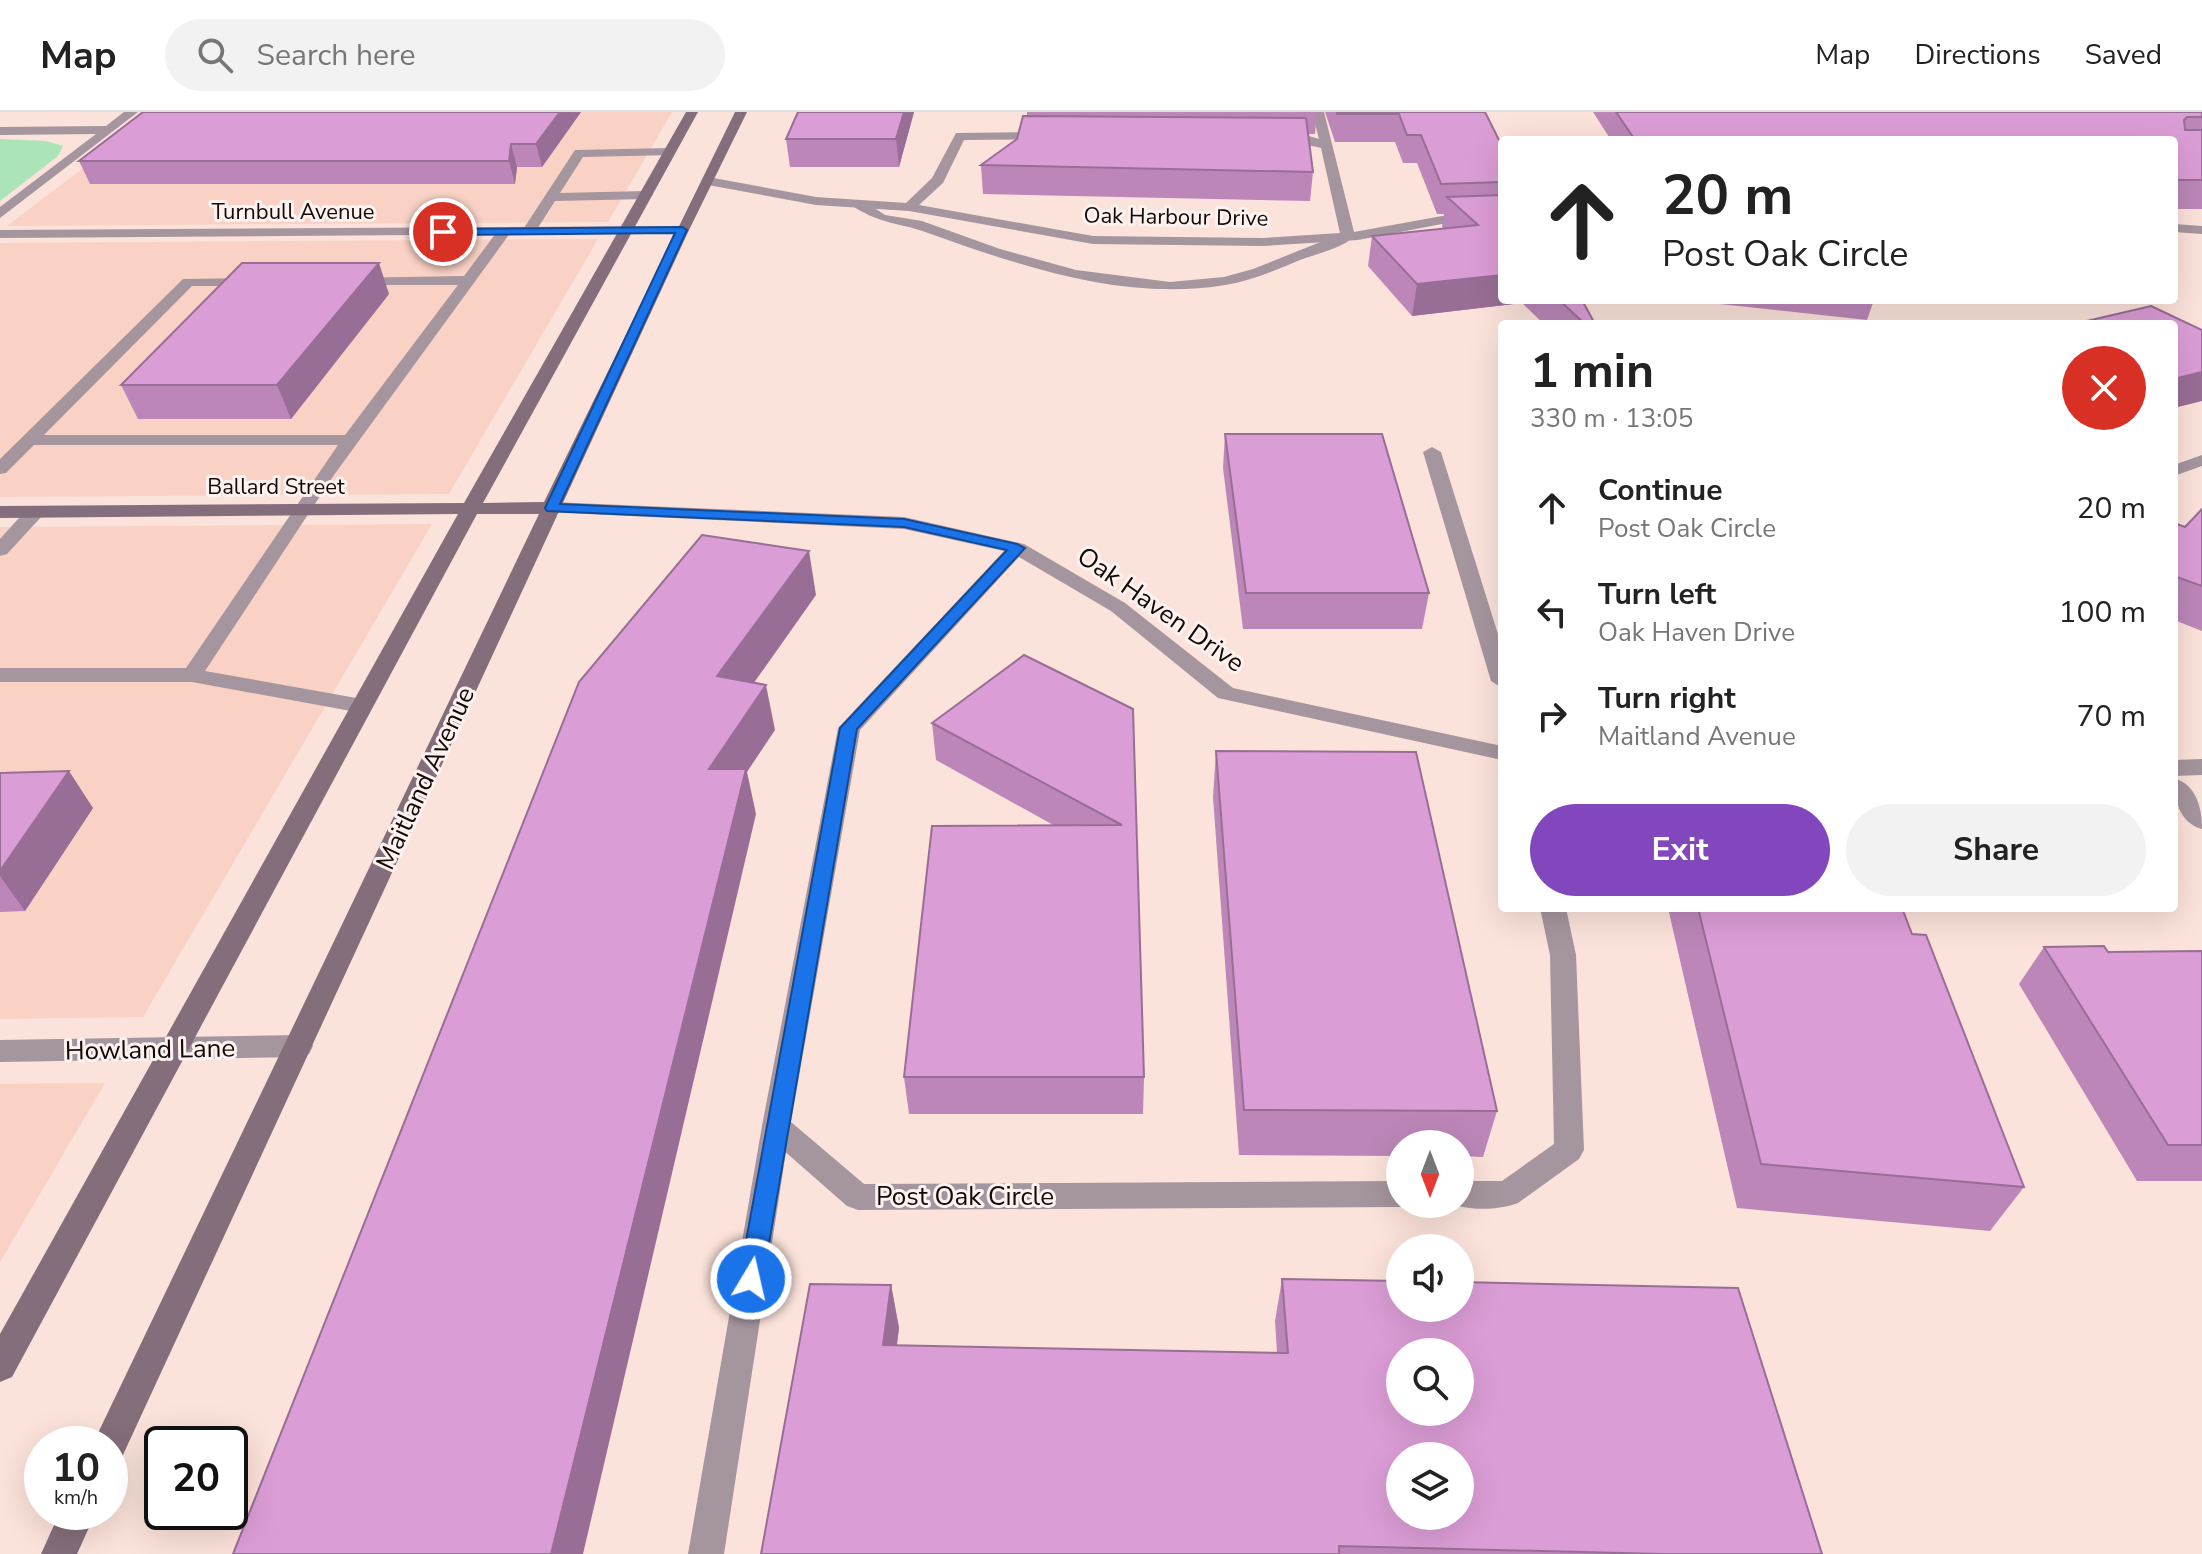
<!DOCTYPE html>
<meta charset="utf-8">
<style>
:root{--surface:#fff;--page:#f2f2f2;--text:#222;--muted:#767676;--line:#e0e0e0;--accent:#8247bd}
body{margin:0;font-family:"Nunito Sans",sans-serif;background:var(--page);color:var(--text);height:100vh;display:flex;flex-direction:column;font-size:30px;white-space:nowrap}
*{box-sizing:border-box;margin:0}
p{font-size:26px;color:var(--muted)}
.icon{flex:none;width:44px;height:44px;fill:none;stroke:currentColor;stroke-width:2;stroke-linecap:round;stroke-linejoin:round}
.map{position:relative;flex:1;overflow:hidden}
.side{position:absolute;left:1498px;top:208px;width:680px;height:592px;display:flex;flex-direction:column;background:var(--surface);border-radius:8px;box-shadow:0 8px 32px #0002}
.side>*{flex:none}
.hud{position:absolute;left:1498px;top:24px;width:680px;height:168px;border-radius:8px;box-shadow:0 8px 32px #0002;background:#fff;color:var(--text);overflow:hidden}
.needle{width:52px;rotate:180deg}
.buttons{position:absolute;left:1386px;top:1018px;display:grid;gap:16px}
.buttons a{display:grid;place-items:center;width:88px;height:88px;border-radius:50%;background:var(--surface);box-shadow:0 8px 32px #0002;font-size:40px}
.speed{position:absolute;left:24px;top:1314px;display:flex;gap:16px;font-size:40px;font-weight:700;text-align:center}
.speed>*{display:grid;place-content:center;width:104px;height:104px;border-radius:50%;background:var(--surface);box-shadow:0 8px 32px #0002;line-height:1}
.speed small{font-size:20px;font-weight:400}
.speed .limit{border:4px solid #111;border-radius:12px;background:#fff;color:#111}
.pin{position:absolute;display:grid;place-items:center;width:68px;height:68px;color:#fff;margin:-34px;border:4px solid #fff;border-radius:50%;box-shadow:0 2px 8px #0007}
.me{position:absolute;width:88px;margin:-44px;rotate:9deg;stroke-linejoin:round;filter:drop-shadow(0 0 6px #0008)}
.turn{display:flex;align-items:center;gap:28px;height:168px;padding:0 32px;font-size:36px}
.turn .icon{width:104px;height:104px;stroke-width:2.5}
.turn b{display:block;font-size:56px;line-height:68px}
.round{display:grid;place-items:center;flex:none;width:84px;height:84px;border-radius:42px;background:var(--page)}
.head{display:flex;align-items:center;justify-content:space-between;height:136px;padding:0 32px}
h1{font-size:48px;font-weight:700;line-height:60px}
.action{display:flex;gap:16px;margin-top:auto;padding:16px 32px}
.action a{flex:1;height:92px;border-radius:48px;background:var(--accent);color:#fff;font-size:32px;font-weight:700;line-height:92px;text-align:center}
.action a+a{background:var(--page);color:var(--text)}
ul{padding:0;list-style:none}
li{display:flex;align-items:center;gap:24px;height:104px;padding:0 32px}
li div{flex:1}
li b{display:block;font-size:30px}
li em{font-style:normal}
header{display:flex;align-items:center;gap:48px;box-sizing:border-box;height:112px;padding:0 40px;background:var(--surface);border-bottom:2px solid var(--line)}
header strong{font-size:38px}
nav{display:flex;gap:44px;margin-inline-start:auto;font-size:28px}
.search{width:560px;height:72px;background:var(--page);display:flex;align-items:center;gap:20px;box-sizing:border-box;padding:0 28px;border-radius:44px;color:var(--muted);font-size:30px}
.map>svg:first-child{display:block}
.built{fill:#f9d2c5}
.green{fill:#aae4b7}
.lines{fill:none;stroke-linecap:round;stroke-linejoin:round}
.lane{fill:#a5959e;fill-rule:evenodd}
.street{fill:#a5959e;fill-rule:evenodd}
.secondary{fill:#846e7b;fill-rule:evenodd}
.wall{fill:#bc87b8}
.shaded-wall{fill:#996e96}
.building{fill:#db9dd6;stroke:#996e96;stroke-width:2;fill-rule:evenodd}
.route{fill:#1a73e8;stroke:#114b97;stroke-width:2}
.labels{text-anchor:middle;stroke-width:6;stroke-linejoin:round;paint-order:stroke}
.far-street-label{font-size:22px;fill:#150905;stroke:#fcf3f1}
.street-label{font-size:26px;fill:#150905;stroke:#fcf3f1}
</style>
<header>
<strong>Map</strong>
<div class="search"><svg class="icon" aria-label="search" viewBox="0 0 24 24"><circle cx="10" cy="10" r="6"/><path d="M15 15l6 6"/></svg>Search here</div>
<nav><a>Map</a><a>Directions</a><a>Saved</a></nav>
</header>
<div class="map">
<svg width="2202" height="1442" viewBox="0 0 2202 1442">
<rect width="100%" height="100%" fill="#fbe2da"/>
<g class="built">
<path d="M 157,0 L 672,0 L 608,110 L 7,114 Z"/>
<path d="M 598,127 L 449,382 L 0,385 L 0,131 Z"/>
<path d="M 432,412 L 143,905 L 0,907 L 0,415 Z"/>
<path d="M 105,971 L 0,1150 L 0,972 Z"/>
</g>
<path class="green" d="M 0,27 L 46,29 L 63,34 L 58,44 L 0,89 Z"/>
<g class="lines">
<g class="lane">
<path d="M 670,36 L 674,37 L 674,43 L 583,45 L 560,81 L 646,79 L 653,83 L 646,87 L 555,89 L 534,122 L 522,119 L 575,38 Z"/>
<path d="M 854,89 L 864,89 L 885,103 L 922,109 L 1000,137 L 1076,158 L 1170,170 L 1224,165 L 1253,157 L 1343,121 L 1355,124 C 1342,136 1317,142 1300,148 C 1276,158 1251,169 1225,173 C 1125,190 1021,154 928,121 C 898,110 883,113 854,95 Z"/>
<path d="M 504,116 L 511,120 L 334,363 L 205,559 L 362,587 L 370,589 L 373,594 L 370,599 L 362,601 L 192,570 L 0,570 L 0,556 L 186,556 L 338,333 L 34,333 L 6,361 L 0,362 L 0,347 L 183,167 L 256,166 L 263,170 L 256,174 L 192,174 L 44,323 L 345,323 L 458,173 L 353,173 L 346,169 L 348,166 L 464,164 L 499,117 Z"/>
<path d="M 35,394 L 42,396 L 44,400 L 42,404 L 7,442 L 0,444 L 0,427 L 28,396 Z"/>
<path d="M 776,1002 L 786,1005 L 790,1014 L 724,1442 L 688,1442 L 762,1014 L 766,1005 Z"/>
</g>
<g class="street">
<path d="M 124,0 L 138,0 L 0,106 L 0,95 L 96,22 L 0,23 L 0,15 L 106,14 Z"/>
<path d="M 1312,0 L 1324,0 L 1354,120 L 1442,104 L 1502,102 L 1502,110 L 1442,112 L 1358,128 L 1263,134 L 1093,132 L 909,99 L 816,93 L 708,73 L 701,69 L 708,65 L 816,85 L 906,91 L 932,66 L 956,21 L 1050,20 L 1054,21 L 1054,27 L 964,28 L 943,71 L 919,93 L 1093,124 L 1263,126 L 1340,121 L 1321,36 C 1305,31 1282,34 1269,26 C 1281,18 1305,22 1319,27 Z"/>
<path d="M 2174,112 L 2202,114 L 2202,122 L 2174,120 Z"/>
<path d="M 682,114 L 689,118 L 687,121 L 0,126 L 0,118 Z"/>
<path d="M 1432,335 L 1441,340 L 1502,535 L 1502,576 L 1491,569 L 1423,340 Z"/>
<path d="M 2202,343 L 2202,354 L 2174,364 L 2174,353 Z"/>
<path d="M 552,390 L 904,405 L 1024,432 L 1125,491 L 1233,576 L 1502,634 L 1502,648 L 1218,586 L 1111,499 L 1019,445 L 860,618 L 791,1010 L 864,1072 L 1400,1069 L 1400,1092 L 1408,1092 L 1400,1095 L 858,1098 L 847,1094 L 766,1023 L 762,1014 L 838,616 L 1004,439 L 904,417 L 545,400 L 543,396 L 545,392 Z"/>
<path d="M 2202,647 L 2202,663 L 2174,664 L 2174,648 Z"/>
<path d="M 2174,666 C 2197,673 2202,697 2202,717 C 2179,711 2174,687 2174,666 Z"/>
<path d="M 1540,796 L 1566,796 L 1576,843 L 1584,1038 L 1579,1047 L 1518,1091 C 1500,1098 1470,1099 1452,1092 L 1460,1092 L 1460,1069 L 1502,1069 L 1554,1032 L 1550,843 Z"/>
<path d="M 299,923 L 309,926 L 313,934 L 309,942 L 299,945 L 0,950 L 0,928 Z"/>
</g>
<g class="secondary">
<path d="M 686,0 L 698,0 L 483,391 L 544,390 L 735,0 L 747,0 L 689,118 L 122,1345 L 110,1350 L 110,1332 L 93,1332 L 98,1321 L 539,402 L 477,402 L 12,1265 L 0,1270 L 0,1222 L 458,402 L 0,406 L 0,394 L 464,391 Z"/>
<path d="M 60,1400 L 96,1400 L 77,1442 L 41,1442 Z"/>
</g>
</g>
<g class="wall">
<path d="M 143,0 L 581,0 L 542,55 L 517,55 L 515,72 L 90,72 L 79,49 Z"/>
<path d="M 798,0 L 914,0 L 899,55 L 790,55 L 786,27 Z"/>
<path d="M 1027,0 L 1317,0 L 1315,22 L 1308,22 L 1313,60 L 1310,89 L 983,82 L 981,53 L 1017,27 L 1027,4 Z"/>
<path d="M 1325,0 L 1485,0 L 1502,34 L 1502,188 L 1582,188 L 1595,212 L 1544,212 L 1522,191 L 1412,204 L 1368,154 L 1372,124 L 1444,117 L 1442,115 L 1444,102 L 1437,102 L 1417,51 L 1403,51 L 1395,30 L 1335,30 Z"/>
<path d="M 1593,0 L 2202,0 L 2202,97 L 2174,97 L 2174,28 L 1611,28 Z"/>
<path d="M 389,182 L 291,307 L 138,307 L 121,273 Z"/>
<path d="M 1683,188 L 1874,188 L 1867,208 Z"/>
<path d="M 1225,322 L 1429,481 L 1422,517 L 1243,517 L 1223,356 Z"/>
<path d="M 2202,397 L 2202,519 L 2174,508 L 2174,411 L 2185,415 Z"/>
<path d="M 1133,597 L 1144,965 L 1143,1002 L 909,1002 L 904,965 L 1055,714 L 936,648 L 932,611 Z"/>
<path d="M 1216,639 L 1497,999 L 1483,1045 L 1460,1044 L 1460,1032 L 1400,1032 L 1400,1044 L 1239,1043 L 1213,685 Z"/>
<path d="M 0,661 L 93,696 L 25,799 L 0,800 Z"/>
<path d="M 1668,796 L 1902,796 L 1912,822 L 2024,1075 L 1990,1119 L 1737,1096 Z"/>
<path d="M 2044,835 L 2108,840 L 2202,839 L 2202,1069 L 2137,1069 L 2019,872 Z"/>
<path d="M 1282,1167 L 1822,1442 L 761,1442 L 891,1173 L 899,1216 L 897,1233 L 1277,1241 L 1275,1209 Z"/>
</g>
<g class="shaded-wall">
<path d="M 560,0 L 581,0 L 542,55 L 536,32 Z"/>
<path d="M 904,0 L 914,0 L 899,55 L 896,27 Z"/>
<path d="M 511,32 L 517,55 L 515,72 L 509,49 Z"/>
<path d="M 379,151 L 389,182 L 291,307 L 277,273 Z"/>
<path d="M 1502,163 L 1502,188 L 1523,188 L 1522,191 L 1412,204 L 1417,172 Z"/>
<path d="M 2202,260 L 2202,289 L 2174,296 L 2174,267 Z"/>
<path d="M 809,439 L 816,483 L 727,609 L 717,564 Z"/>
<path d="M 766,573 L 775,618 L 747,660 L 756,702 L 583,1442 L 551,1442 L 709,657 Z"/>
<path d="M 69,659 L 93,696 L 25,799 L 0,764 L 0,759 Z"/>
<path d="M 891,1173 L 899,1216 L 891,1274 L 883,1233 Z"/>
</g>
<g class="building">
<path d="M 143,0 L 560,0 L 536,32 L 511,32 L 509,49 L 79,49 Z"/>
<path d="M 798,0 L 904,0 L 896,27 L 786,27 Z"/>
<path d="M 1337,0 L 1485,0 L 1502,34 L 1502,70 L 1441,72 L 1421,23 L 1407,23 L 1399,2 L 1337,2 Z"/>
<path d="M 1616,0 L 2202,0 L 2202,5 L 2187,5 L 2184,8 L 2185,18 L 2202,18 L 2202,68 L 2174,68 L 2174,28 L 1635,28 Z"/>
<path d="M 1023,4 L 1306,6 L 1313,60 L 981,53 L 1017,27 Z"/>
<path d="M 1502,83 L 1502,163 L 1417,172 L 1372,124 L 1478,113 L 1447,85 Z"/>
<path d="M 242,151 L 379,151 L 277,273 L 121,273 Z"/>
<path d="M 1559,188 L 1582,188 L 1595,212 L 1585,212 Z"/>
<path d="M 2151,194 L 2202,218 L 2202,260 L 2174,267 L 2174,212 L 2074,212 Z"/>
<path d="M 1225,322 L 1382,322 L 1429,481 L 1246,481 Z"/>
<path d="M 2202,397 L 2202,474 L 2174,464 L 2174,411 L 2185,415 Z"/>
<path d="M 702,423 L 809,439 L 717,564 L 766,573 L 709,657 L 746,657 L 551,1442 L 233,1442 L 579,570 Z"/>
<path d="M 1024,543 L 1133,597 L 1144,965 L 904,965 L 932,714 L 1122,713 L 932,611 Z"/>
<path d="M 1216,639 L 1416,640 L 1497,999 L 1244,998 Z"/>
<path d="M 69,659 L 0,759 L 0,661 Z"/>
<path d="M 1698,796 L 1902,796 L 1912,822 L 1926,823 L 2024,1075 L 1761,1052 Z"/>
<path d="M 2104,834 L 2108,840 L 2202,839 L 2202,1033 L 2168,1033 L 2044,835 Z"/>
<path d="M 1282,1167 L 1400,1169 L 1400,1196 L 1460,1196 L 1460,1170 L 1738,1176 L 1822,1442 L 1661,1442 L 1339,1434 L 1339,1442 L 761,1442 L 810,1172 L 891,1173 L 883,1233 L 1288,1241 ZM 1400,1240 L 1460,1240 L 1460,1300 L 1400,1300 ZM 1400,1344 L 1460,1344 L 1460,1404 L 1400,1404 Z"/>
</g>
<path class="route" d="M 682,115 L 687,118 L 560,392 L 904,407 L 1017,432 L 1025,436 L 857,617 L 763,1167 L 760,1175 L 751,1178 L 743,1175 L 739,1167 L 840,616 L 1007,438 L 904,415 L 547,399 L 545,396 L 675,121 L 443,123 L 438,120 L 443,117 Z"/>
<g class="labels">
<g class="far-street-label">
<text x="293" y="107">Turnbull Avenue</text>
<text transform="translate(1176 104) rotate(1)" y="8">Oak Harbour Drive</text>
<text x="276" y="382">Ballard Street</text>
</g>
<g class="street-label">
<text transform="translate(1161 497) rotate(35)" y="9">Oak Haven Drive</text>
<text transform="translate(425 666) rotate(-65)" y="9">Maitland Avenue</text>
<text transform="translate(150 937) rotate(-1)" y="9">Howland Lane</text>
<text x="965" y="1093">Post Oak Circle</text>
</g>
</g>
</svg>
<div class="buttons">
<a><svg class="needle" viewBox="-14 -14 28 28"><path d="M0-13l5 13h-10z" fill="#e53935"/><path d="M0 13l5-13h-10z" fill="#767676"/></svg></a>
<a><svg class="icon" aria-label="sound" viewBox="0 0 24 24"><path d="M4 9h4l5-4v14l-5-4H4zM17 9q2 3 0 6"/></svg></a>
<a><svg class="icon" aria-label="search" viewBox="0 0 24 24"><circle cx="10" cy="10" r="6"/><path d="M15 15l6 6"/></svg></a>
<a><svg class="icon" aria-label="layers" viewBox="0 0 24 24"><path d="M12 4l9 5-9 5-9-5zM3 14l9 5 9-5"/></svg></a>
</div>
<div class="speed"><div>10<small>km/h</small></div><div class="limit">20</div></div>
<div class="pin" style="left:443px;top:120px;background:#d93025"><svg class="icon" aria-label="arrive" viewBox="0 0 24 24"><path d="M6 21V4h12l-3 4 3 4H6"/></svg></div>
<svg class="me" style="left:751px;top:1167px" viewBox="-20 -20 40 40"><circle r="17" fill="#1a73e8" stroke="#fff" stroke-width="3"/><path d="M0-11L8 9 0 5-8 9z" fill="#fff"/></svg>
<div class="hud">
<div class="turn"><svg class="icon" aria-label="ahead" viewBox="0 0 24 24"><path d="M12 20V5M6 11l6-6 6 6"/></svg><div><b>20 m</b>Post Oak Circle</div></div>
</div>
<section class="side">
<div class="head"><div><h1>1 min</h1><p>330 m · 13:05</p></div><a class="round" style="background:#d93025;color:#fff"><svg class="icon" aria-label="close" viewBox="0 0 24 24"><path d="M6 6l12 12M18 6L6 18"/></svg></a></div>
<ul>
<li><svg class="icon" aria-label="ahead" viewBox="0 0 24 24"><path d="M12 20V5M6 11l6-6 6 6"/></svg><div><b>Continue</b><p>Post Oak Circle</p></div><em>20 m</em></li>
<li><svg class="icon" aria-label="left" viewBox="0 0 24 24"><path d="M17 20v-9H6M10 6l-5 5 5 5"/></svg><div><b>Turn left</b><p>Oak Haven Drive</p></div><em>100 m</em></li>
<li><svg class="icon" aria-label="right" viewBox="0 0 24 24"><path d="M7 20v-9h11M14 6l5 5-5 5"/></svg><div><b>Turn right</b><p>Maitland Avenue</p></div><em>70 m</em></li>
</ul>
<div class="action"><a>Exit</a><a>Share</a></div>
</section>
</div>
